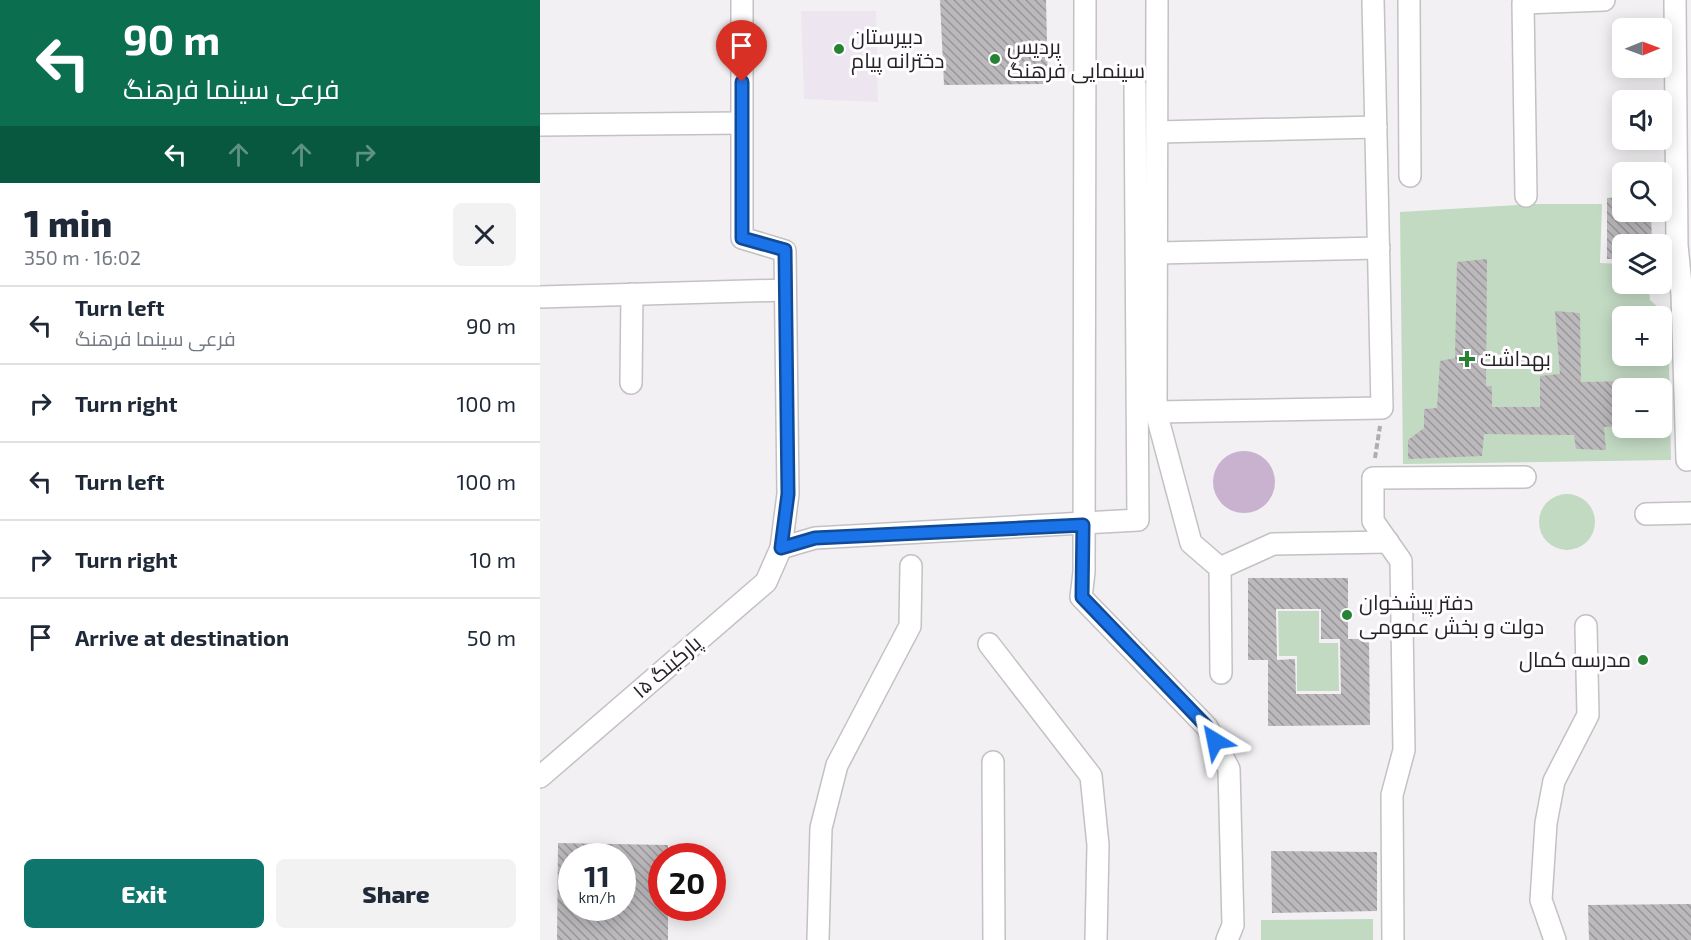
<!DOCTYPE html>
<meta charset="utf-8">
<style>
:root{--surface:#fff;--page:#f2f2f3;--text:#1f2937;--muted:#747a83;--line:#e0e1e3;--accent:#0f766e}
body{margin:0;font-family:"Exo 2",Cairo,sans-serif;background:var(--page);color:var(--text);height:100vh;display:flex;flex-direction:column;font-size:22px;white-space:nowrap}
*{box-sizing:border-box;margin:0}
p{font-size:20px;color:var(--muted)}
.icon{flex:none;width:33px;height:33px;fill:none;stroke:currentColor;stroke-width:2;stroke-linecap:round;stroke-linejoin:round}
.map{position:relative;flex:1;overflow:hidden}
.side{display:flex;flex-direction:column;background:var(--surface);width:540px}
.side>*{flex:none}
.guide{background:#0b6e4f;color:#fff;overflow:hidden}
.needle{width:39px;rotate:89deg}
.tools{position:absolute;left:1072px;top:18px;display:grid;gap:12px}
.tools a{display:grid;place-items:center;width:60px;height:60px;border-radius:9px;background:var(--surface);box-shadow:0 3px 15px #0003;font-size:30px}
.speed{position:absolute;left:18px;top:843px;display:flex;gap:12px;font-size:30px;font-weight:700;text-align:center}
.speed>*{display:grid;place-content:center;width:78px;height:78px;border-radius:50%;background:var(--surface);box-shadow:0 3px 15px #0003;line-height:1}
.speed small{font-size:15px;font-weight:400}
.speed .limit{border:9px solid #d22;background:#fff;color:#111}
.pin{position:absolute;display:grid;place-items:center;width:51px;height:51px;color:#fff;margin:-62px -26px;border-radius:50% 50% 50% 0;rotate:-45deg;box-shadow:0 0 6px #0007}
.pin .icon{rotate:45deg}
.me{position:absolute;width:66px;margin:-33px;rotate:325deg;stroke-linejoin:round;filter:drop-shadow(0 0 4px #0008)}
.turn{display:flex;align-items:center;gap:21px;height:126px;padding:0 24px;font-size:27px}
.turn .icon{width:78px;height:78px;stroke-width:2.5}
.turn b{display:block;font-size:42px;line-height:51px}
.lanes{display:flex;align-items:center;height:57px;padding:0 24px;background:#0003;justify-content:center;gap:30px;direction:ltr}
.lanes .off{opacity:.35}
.round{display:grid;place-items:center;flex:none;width:63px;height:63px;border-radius:9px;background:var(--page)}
.summary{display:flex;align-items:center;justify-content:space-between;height:102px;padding:0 24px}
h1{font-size:36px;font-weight:800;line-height:45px}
.primary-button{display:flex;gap:12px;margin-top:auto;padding:12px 24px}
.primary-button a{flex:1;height:69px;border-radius:9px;background:var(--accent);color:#fff;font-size:24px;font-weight:800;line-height:69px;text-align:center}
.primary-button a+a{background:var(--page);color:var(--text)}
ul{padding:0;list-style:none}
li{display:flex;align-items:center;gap:18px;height:78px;padding:0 24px;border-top:2px solid var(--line)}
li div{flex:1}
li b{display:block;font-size:22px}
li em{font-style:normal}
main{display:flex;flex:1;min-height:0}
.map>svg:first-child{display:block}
.built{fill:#ede6f0}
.green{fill:#c2d9c2;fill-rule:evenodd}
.water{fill:#c8b2d0}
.building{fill:url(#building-back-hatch);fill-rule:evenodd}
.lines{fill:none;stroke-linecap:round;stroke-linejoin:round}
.minor-casing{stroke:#c3c1c4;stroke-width:24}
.path{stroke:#aeadaf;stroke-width:4;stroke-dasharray:6 3;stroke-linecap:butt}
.minor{stroke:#fff;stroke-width:21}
.route-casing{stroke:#114b97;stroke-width:15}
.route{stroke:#1a73e8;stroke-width:10}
.poi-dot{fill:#268334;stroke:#fffdff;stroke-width:2}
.labels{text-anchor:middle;stroke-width:6;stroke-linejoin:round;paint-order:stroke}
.poi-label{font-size:21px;fill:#242425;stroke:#fffdff;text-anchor:start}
.street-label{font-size:21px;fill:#242425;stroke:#fffdff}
</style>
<main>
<section class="side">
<div class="guide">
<div class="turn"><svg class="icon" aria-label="left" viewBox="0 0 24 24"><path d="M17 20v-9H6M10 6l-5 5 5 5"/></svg><div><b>90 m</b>فرعی سینما فرهنگ</div></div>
<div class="lanes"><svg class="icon" aria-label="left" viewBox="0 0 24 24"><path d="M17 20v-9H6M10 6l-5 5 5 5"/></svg><svg class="icon off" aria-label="ahead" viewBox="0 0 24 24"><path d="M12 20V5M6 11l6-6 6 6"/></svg><svg class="icon off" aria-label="ahead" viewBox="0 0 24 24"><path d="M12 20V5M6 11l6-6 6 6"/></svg><svg class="icon off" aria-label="right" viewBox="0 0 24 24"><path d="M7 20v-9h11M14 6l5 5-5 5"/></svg></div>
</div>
<div class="summary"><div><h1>1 min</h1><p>350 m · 16:02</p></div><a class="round"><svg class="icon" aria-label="close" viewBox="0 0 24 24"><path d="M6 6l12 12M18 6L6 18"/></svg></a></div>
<ul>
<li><svg class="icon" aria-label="left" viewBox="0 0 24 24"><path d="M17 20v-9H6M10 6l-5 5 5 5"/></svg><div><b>Turn left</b><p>فرعی سینما فرهنگ</p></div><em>90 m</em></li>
<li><svg class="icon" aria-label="right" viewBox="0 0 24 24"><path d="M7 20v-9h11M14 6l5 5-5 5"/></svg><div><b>Turn right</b></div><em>100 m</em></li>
<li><svg class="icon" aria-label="left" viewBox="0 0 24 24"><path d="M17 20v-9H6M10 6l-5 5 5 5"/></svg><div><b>Turn left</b></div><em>100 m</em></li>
<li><svg class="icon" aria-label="right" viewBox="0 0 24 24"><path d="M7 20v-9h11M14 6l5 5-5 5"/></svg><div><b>Turn right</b></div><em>10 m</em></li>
<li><svg class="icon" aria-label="arrive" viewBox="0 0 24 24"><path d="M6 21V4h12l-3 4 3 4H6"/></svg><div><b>Arrive at destination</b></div><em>50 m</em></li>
</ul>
<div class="primary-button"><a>Exit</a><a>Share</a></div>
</section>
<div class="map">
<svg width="1151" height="940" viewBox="0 0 1151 940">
<defs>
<pattern id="building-back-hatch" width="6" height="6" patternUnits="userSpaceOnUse" patternTransform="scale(1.5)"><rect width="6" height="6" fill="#bbb9bc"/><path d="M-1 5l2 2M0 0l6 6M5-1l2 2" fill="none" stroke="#989699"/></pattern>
</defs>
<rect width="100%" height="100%" fill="#f2f0f2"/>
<path class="built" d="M 261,11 L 336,11 L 338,102 L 264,99 Z"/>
<g class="green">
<path d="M 994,204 L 1062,204 L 1060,263 L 1083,264 L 1083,284 L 1108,284 L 1110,300 L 1128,316 L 1131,460 L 863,464 L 860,212 ZM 1083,316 L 1122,316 L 1122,356 L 1083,356 ZM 1083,388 L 1122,388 L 1122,428 L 1083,428 Z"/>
<circle cx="1027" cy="522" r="28"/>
<path d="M 738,611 L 779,611 L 779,643 L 798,643 L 799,691 L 757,691 L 757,656 L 739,656 Z"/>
<path d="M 833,919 L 833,940 L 721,940 L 721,920 Z"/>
</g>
<circle class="water" cx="704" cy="482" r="31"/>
<g class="building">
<path d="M 400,0 L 506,0 L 508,84 L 404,85 Z"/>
<path d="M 1083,197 L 1083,212 L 1111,212 L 1112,244 L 1083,244 L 1083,259 L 1067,259 L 1067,198 Z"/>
<path d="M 947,259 L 946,386 L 952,386 L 952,407 L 1000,407 L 1000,376 L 1020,374 L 1015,311 L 1040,313 L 1041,382 L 1093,381 L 1093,388 L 1083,388 L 1083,426 L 1064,427 L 1066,450 L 1036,449 L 1034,435 L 944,434 L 942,456 L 868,459 L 868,440 L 884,428 L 884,409 L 897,408 L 900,361 L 915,358 L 917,262 Z"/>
<path d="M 708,578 L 808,578 L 808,639 L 829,639 L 830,725 L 728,726 L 728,660 L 708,660 ZM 736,609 L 781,609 L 781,639 L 800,639 L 801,694 L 756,694 L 755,659 L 737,660 Z"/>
<path d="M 18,843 L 128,845 L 128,856 L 122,856 L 122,908 L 128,908 L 128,940 L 17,940 ZM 32,856 L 82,856 L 82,908 L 32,908 Z"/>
<path d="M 731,851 L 837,852 L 837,911 L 732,913 Z"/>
<path d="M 1151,904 L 1151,940 L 1049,940 L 1048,905 Z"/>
</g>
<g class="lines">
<defs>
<g id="minor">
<path d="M 545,0 L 544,572 L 541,597 L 667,727 L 689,769 L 693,925 L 687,940"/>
<path d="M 617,0 L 616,412 L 651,543 L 680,568 L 681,673"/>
<path d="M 869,0 L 870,176"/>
<path d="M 1135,0 L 1137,245 L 1142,295 L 1147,460"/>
<path d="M 0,125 L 201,123"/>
<path d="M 617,132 L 836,127"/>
<path d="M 986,196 L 983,3 L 1064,0"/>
<path d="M 617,253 L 839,248"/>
<path d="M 0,297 L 245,290"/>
<path d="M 91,383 L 92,294"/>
<path d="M 616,412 L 842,408 L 833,0"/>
<path d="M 1106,514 L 1151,513"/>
<path d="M 241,548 L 275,538 L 598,520 L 595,84"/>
<path d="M 680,568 L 733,544 L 848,542"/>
<path d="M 449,644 L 551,776 L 558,845 L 556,940"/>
<path d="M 453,762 L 454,940"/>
<path d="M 0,777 L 226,582 L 241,548 L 248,494 L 245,251 L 202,238 L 202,0"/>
<path d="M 278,940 L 281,828 L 297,765 L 370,626 L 371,566"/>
<path d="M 853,940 L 852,795 L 864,750 L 861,561 L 833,521 L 833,478 L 985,477"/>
<path d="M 1015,940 L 1001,900 L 1006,823 L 1014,781 L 1048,715 L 1046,626"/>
</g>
</defs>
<use href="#minor" class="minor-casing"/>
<path class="path" d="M 835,458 L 840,426"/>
<use href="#minor" class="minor"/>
</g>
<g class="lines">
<defs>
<path id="route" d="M 202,82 L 202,238 L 245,250 L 248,494 L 241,548 L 275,538 L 543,525 L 542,597 L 667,727 L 675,741"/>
</defs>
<use href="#route" class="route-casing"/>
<use href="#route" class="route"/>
</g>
<g class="poi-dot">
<circle cx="299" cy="49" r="6"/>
<circle cx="455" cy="59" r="6"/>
<path d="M924 350h6v6h6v6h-6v6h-6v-6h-6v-6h6z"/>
<circle cx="807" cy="615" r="6"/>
<circle cx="1103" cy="660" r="6"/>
</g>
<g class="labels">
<g class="poi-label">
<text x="311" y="44">دبیرستان<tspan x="311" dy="24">دخترانه پیام</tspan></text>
<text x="467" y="54">پردیس<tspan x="467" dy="24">سینمایی فرهنگ</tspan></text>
<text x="940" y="366">بهداشت</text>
<text x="819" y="610">دفتر پیشخوان<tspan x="819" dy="24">دولت و بخش عمومی</tspan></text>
<text x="1091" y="667" text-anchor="end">مدرسه کمال</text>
</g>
<g class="street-label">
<text transform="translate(127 667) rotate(-41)" y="7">پارکینگ ۱۵</text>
</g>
</g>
</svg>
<div class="tools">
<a><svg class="needle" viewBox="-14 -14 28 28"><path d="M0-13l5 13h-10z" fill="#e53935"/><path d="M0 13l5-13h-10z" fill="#747a83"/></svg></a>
<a><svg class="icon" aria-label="sound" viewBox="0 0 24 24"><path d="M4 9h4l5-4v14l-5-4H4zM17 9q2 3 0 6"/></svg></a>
<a><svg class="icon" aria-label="search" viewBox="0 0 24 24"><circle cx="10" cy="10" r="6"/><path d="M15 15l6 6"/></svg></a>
<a><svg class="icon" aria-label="layers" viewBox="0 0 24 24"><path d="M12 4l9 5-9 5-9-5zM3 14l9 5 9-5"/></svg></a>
<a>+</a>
<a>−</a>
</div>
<div class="speed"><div>11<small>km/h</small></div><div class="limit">20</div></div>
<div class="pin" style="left:202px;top:82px;background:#d93025"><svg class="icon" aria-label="arrive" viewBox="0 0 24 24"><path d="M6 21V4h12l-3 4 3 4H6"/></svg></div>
<svg class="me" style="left:675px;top:741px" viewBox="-20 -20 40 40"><path d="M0-17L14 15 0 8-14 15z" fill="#1a73e8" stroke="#fff" stroke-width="4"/></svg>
</div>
</main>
